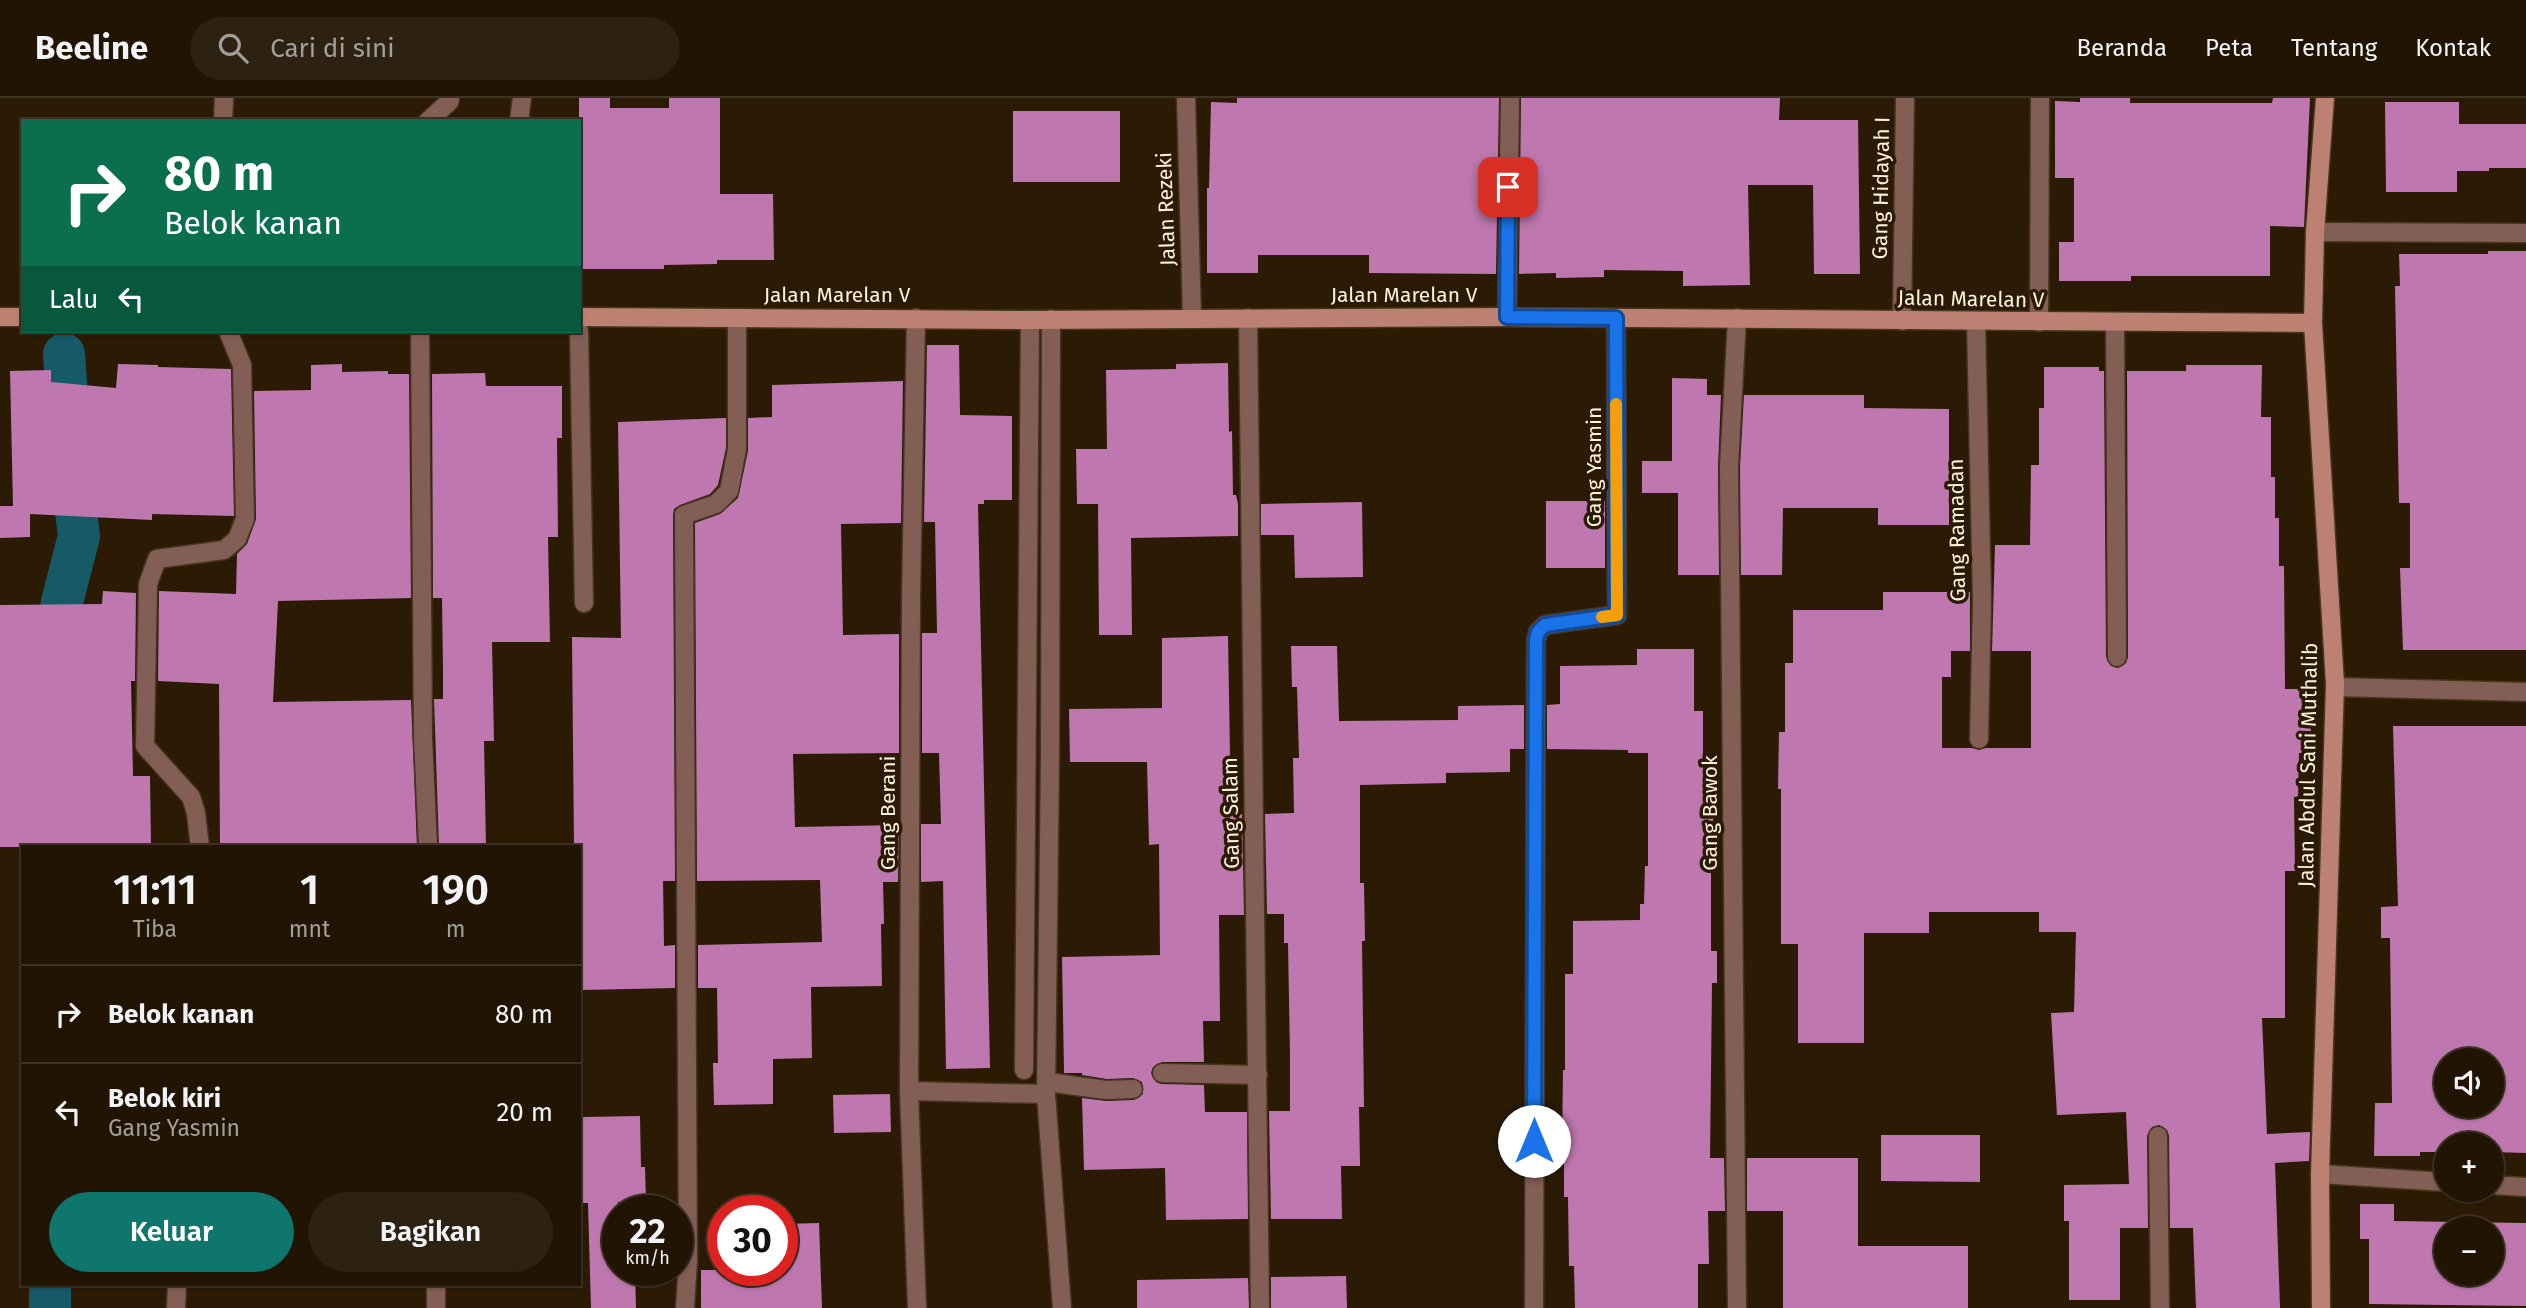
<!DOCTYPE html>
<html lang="id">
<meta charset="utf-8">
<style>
:root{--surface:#211403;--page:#2d2112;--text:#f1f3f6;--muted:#a29e9a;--line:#3e3325;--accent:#0f766e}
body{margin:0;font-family:"Fira Sans",sans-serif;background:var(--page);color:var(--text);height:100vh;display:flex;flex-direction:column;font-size:26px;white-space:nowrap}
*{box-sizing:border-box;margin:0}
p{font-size:23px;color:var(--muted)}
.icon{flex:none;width:38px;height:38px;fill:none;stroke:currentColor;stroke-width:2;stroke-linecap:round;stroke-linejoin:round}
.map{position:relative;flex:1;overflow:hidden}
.panel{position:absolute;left:21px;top:747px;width:560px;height:441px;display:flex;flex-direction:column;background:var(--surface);border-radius:0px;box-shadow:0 2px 5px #0004,0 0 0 2px var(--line)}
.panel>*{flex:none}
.hud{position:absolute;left:21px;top:21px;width:560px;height:214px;border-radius:0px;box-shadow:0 2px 5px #0004,0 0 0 2px var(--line);background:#0b6e4f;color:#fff;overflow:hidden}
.buttons{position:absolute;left:2434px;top:950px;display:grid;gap:14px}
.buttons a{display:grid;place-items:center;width:70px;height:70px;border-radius:50%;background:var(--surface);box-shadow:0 2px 5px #0004,0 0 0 2px var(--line);font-size:35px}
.speed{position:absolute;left:602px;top:1097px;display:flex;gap:14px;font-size:35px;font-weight:700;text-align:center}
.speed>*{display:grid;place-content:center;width:91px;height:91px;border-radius:50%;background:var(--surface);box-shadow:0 2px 5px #0004,0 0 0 2px var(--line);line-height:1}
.speed small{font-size:18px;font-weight:400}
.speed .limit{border:10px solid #d22;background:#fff;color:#111}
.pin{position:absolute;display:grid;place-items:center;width:60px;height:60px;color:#fff;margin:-30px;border-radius:14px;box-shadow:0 4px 10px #0006}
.me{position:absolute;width:77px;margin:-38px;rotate:0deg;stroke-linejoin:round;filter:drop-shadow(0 0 5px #0008)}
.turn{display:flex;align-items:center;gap:24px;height:147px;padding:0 28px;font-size:32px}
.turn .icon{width:91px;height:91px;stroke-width:2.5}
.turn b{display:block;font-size:49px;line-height:60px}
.then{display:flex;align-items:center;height:66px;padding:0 28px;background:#0003;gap:14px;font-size:26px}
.eta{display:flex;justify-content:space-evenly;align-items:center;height:119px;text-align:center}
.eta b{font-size:42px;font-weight:600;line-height:49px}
.button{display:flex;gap:14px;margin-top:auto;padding:14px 28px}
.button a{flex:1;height:80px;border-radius:42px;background:var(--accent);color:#fff;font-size:28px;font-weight:600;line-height:80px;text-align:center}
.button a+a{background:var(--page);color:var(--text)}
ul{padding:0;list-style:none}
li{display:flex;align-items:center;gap:21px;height:98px;padding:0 28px;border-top:2px solid var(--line)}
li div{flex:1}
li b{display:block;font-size:26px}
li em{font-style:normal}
header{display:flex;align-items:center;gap:42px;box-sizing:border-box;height:98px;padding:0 35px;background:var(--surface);border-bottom:2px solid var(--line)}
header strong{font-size:33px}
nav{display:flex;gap:38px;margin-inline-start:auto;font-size:24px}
.search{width:490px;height:63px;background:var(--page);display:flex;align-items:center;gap:18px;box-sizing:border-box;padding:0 24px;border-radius:38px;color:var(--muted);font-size:26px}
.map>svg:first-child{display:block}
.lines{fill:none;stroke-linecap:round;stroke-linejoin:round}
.canal{stroke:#165a68;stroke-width:42}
.building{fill:#bf78af;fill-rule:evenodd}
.lane-casing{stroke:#45351f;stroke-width:21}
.street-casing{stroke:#45351f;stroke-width:21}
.secondary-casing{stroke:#45351f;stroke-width:21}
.lane{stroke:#835e55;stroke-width:18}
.street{stroke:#835e55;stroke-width:18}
.secondary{stroke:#bd8173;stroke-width:18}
.route-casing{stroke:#114b97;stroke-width:18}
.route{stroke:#1a73e8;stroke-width:12}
.slow{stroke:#f59e0b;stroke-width:12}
.labels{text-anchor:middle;stroke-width:7;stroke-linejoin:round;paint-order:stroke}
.street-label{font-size:21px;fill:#fdf1e3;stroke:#2c1b04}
</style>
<header>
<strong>Beeline</strong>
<div class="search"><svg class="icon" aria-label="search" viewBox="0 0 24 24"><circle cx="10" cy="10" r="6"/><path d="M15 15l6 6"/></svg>Cari di sini</div>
<nav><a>Beranda</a><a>Peta</a><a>Tentang</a><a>Kontak</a></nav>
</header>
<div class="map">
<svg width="2526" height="1210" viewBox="0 0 2526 1210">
<rect width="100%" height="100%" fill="#2c1b04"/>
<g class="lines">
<g class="canal">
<path d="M 53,563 L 62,504 L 79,438 L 75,405 L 64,256"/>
<path d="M 50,1210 L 50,1186"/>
</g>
</g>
<g class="building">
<path d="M 579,0 L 610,0 L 610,10 L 669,10 L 669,0 L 720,0 L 720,96 L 773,96 L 774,162 L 717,162 L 717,166 L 664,167 L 664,171 L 579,171 Z"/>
<path d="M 1237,0 L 1499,0 L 1496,176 L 1369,175 L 1369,157 L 1258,157 L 1258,175 L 1207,175 L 1207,90 L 1209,90 L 1211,4 L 1237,5 Z"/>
<path d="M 1521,0 L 1780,0 L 1779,22 L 1858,22 L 1860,176 L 1814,176 L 1813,87 L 1748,87 L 1750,187 L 1683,188 L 1683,173 L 1604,172 L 1604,179 L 1556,180 L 1556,175 L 1519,176 Z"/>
<path d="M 2080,0 L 2130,0 L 2130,5 L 2272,5 L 2273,0 L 2310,0 L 2304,129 L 2270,128 L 2270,178 L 2131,178 L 2131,183 L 2059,183 L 2059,144 L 2074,144 L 2074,80 L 2055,80 L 2055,3 L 2080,4 Z"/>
<path d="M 2385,4 L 2459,4 L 2459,26 L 2526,26 L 2526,70 L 2489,70 L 2489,73 L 2457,73 L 2457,94 L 2386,94 Z"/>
<rect x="1013" y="13" width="107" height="71"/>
<path d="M 2488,153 L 2526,153 L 2526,552 L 2403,552 L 2400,470 L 2410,470 L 2410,405 L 2399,405 L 2395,188 L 2400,188 L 2399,156 L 2488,156 Z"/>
<path d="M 927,247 L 959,247 L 960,317 L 1012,318 L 1012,402 L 984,402 L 984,406 L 978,406 L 990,970 L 946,971 L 943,783 L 921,784 L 921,726 L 941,726 L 939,655 L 922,655 L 922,535 L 937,535 L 935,424 L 924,424 Z"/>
<path d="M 1228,265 L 1229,334 L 1232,333 L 1233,397 L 1236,397 L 1238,406 L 1238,438 L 1131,440 L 1132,537 L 1099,537 L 1098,406 L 1077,406 L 1076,351 L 1107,351 L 1106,272 L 1176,271 L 1176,266 Z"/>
<path d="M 118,266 L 158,267 L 158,269 L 231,271 L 234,418 L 152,416 L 152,422 L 30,416 L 30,439 L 0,440 L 0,408 L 13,408 L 10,273 L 51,272 L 51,284 L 116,290 Z"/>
<path d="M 342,266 L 342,274 L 388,273 L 388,276 L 409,276 L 411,500 L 278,503 L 273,604 L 411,602 L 417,749 L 220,749 L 219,586 L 158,583 L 159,493 L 236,496 L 237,456 L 247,446 L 256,421 L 254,293 L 311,292 L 311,267 Z"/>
<path d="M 2186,267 L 2262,267 L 2261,319 L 2271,319 L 2271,379 L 2275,379 L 2275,420 L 2279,420 L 2279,468 L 2284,468 L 2285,591 L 2311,591 L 2311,655 L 2299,655 L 2298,699 L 2294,699 L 2295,773 L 2285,773 L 2285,920 L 2262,920 L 2267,1036 L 2310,1034 L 2309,1063 L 2275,1065 L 2280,1210 L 2196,1210 L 2193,1130 L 2170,1130 L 2169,1038 L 2167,1032 L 2159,1027 L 2152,1029 L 2147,1038 L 2148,1130 L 2120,1130 L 2120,1202 L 2069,1202 L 2069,1123 L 2064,1123 L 2064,1087 L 2129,1086 L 2126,1014 L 2057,1017 L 2051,915 L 2074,914 L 2076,834 L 2039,834 L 2039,814 L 1929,814 L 1929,835 L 1864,835 L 1864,945 L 1798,945 L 1798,846 L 1781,846 L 1781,691 L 1778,691 L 1779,634 L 1785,634 L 1785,565 L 1793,565 L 1793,512 L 1883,512 L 1883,494 L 1970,494 L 1970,553 L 1951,553 L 1951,579 L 1942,579 L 1942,650 L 1972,650 L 1979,652 L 1986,650 L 2031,650 L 2031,553 L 1992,553 L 1995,447 L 2030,447 L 2031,367 L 2039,367 L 2039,310 L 2044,310 L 2044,269 L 2099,269 L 2099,273 L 2104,273 L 2106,559 L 2111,568 L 2118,570 L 2126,565 L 2128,559 L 2127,273 L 2186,273 Z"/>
<path d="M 485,275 L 486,288 L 562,288 L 562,340 L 557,340 L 558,439 L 548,439 L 550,544 L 492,544 L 494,643 L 484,643 L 486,749 L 439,749 L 434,601 L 443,601 L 443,572 L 442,500 L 433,500 L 432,276 Z"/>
<path d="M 1672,280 L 1707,281 L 1707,297 L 1721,297 L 1718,369 L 1719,477 L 1678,477 L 1678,395 L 1642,395 L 1642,363 L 1672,363 Z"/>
<path d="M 903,283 L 901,425 L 841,426 L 843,537 L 899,536 L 899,655 L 793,656 L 795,729 L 899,727 L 898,784 L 883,784 L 884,826 L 881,826 L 882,888 L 811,889 L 812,960 L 773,961 L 773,1006 L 714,1007 L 713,965 L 718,965 L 717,890 L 698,890 L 698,847 L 822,844 L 820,782 L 697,783 L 695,425 L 720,416 L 738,400 L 748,353 L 748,320 L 772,319 L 772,287 Z"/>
<path d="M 1744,297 L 1864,297 L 1864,310 L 1949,311 L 1949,427 L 1878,427 L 1878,410 L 1783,410 L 1782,477 L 1741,477 L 1740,369 Z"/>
<path d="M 726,320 L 726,350 L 718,387 L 710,396 L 680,407 L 674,411 L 673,417 L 675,783 L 663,783 L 664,848 L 675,847 L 675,890 L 581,892 L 579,749 L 574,749 L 572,539 L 621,540 L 618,324 Z"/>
<rect x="1546" y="403" width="59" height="67"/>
<path d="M 1362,404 L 1363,479 L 1295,480 L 1294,437 L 1261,437 L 1261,406 Z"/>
<path d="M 103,493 L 136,495 L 135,583 L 131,583 L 133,678 L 150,678 L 151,749 L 0,749 L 0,507 L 102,506 Z"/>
<path d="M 1228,538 L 1231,716 L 1242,716 L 1244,817 L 1219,817 L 1220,923 L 1203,923 L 1204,964 L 1162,964 L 1153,969 L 1151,975 L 1156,984 L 1161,986 L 1204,987 L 1205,1014 L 1247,1014 L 1248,1121 L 1166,1122 L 1165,1070 L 1084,1072 L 1082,1000 L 1106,1003 L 1134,1002 L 1143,996 L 1142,984 L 1133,980 L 1107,981 L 1082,977 L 1082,975 L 1064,975 L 1062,859 L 1160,857 L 1159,746 L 1149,747 L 1147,664 L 1070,664 L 1069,611 L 1162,610 L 1162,540 Z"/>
<path d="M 1291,548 L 1337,548 L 1339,623 L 1458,622 L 1458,608 L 1524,607 L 1524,651 L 1510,651 L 1510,674 L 1446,675 L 1446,685 L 1360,687 L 1360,785 L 1364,785 L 1365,843 L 1362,843 L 1364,1009 L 1359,1009 L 1360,1068 L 1341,1068 L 1342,1121 L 1271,1121 L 1269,1013 L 1290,1013 L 1290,957 L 1288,845 L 1284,845 L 1284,816 L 1267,816 L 1265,716 L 1294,715 L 1293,660 L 1299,660 L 1297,589 L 1292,589 Z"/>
<path d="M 1637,551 L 1694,551 L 1694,613 L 1703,613 L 1703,686 L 1713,686 L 1713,727 L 1716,728 L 1716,762 L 1711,762 L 1711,853 L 1717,853 L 1717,885 L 1712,885 L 1710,1060 L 1724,1060 L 1725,1113 L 1708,1113 L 1709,1166 L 1698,1166 L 1698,1210 L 1575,1210 L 1574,1168 L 1569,1168 L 1568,1099 L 1564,1099 L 1564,1050 L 1562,1050 L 1563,972 L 1565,972 L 1565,876 L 1573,876 L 1573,823 L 1640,822 L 1640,806 L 1644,806 L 1645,768 L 1648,768 L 1648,655 L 1628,655 L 1628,652 L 1547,651 L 1547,607 L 1560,606 L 1560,568 L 1637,567 Z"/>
<path d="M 2393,628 L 2526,628 L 2526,1055 L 2492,1054 L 2492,1046 L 2446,1046 L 2446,1054 L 2420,1054 L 2420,1058 L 2374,1058 L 2375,1005 L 2392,1005 L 2390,840 L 2381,840 L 2381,809 L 2398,808 ZM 2446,962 L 2492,962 L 2492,1008 L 2446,1008 Z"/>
<path d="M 890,996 L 891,1034 L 834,1035 L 833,997 Z"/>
<path d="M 640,1018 L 641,1069 L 645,1069 L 646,1104 L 618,1104 L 618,1172 L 635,1172 L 636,1210 L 591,1210 L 588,1105 L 582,1105 L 583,1019 Z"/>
<path d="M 1881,1037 L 1980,1037 L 1980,1084 L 1881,1083 Z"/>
<path d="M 1747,1060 L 1858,1060 L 1858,1148 L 1968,1148 L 1968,1210 L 1783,1210 L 1783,1113 L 1747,1113 Z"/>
<path d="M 2360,1106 L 2394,1106 L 2394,1123 L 2526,1125 L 2526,1208 L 2369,1206 L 2369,1141 L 2360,1141 ZM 2446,1130 L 2492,1130 L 2492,1176 L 2446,1176 Z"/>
<path d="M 819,1125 L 822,1210 L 701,1210 L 701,1172 L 782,1172 L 782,1126 Z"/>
<path d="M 1346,1178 L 1347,1210 L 1271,1210 L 1271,1179 Z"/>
<path d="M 1248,1180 L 1249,1210 L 1137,1210 L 1137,1182 Z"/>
</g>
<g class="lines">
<defs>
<g id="lane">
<path d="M 1162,975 L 1258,977"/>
<path d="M 1047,984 L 1106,992 L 1133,991"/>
</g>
<g id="street">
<path d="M 1186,0 L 1192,220"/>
<path d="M 223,23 L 224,0"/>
<path d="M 428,23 L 449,4 L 450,0"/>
<path d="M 519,23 L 522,0"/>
<path d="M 2315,134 L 2526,135"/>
<path d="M 1507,219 L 1510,0"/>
<path d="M 916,220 L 911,500 L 909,993 L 917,1210"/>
<path d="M 1248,220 C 1249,550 1258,880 1260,1210"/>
<path d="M 1737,220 L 1729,369 L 1737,1210"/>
<path d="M 1051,221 L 1050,659 L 1046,996 L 1062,1210"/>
<path d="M 1902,223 L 1905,0"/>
<path d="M 1976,223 L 1982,502 L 1979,641"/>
<path d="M 2039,224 L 2040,0"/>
<path d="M 2115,225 L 2117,559"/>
<path d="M 420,233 L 423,640 L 428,749"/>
<path d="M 579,233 L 584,505"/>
<path d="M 2335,586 L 2336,589 L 2526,594"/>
<path d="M 200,749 L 196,715 L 191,699 L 145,648 L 148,486 L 157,461 L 224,452 L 237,441 L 245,421 L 242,267 L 228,233"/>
<path d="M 1024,972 L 1030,222"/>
<path d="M 909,993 L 1046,996"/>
<path d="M 2158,1038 L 2160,1210"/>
<path d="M 2320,1076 L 2446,1084"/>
<path d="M 2492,1087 L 2526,1089"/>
<path d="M 176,1210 L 177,1186"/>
<path d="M 436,1210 L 436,1186"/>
<path d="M 685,1210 L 688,1162 L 684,417 L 716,406 L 729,393 L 737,351 L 737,220"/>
<path d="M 1534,1210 L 1536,542 L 1538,534 L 1545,527 L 1617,517 L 1616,220"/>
</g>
<g id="secondary">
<path d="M 0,219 L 23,219"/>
<path d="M 579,219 L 1030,222 L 1507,219 L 2313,225"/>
<path d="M 2321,1210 L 2320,1076 L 2335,586 L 2313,225 L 2315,134 L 2325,0"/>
</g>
</defs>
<use href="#lane" class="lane-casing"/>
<use href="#street" class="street-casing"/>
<use href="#secondary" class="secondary-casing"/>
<use href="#lane" class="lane"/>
<use href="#street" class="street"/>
<use href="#secondary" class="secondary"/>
</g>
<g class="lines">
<defs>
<path id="route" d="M 1508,89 L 1507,219 L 1616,220 L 1617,517 L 1545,527 L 1538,534 L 1536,542 L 1534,1043"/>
</defs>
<use href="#route" class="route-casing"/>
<use href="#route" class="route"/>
<path class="slow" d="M 1602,519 L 1617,517 L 1616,306"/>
</g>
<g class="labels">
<g class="street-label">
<text transform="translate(1881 90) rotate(-89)" y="7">Gang Hidayah I</text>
<text transform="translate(1166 111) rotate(-92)" y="7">Jalan Rezeki</text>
<text x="837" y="204">Jalan Marelan V</text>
<text x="1404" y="204">Jalan Marelan V</text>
<text transform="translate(1971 201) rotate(1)" y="7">Jalan Marelan V</text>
<text transform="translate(1594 369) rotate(-90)" y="7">Gang Yasmin</text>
<text transform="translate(1957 432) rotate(-91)" y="7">Gang Ramadan</text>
<text transform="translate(2308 667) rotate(-89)" y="7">Jalan Abdul Sani Muthalib</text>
<text transform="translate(888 715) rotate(-90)" y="7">Gang Berani</text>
<text transform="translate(1231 715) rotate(-91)" y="7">Gang Salam</text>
<text transform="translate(1710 715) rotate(-90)" y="7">Gang Bawok</text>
</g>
</g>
</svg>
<div class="buttons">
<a><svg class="icon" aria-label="sound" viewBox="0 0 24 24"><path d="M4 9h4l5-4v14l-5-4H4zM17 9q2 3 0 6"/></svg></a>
<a>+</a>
<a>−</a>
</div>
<div class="speed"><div>22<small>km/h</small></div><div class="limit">30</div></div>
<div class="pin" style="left:1508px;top:89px;background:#d93025"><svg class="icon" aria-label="arrive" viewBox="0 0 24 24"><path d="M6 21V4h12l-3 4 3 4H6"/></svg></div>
<svg class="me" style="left:1534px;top:1043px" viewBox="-20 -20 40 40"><circle r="19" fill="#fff"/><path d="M0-13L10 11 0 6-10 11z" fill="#1a73e8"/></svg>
<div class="hud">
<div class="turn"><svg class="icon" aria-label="right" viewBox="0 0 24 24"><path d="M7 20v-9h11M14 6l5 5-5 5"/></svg><div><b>80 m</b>Belok kanan</div></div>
<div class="then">Lalu<svg class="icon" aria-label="left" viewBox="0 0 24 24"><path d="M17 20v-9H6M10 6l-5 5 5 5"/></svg></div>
</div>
<section class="panel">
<div class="eta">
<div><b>11:11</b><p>Tiba</p></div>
<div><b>1</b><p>mnt</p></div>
<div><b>190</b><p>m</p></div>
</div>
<ul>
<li><svg class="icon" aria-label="right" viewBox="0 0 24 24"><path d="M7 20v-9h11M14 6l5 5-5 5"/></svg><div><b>Belok kanan</b></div><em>80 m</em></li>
<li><svg class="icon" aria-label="left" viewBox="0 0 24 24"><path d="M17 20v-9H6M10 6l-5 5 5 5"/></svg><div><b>Belok kiri</b><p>Gang Yasmin</p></div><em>20 m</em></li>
</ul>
<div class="button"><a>Keluar</a><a>Bagikan</a></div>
</section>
</div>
